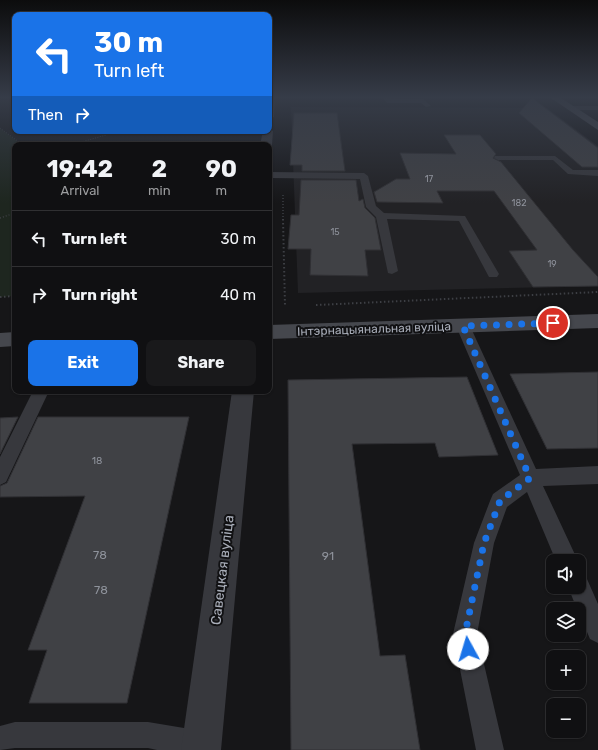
<!DOCTYPE html>
<meta charset="utf-8">
<style>
:root{--surface:#101012;--page:#19191b;--text:#f1f3f6;--muted:#9c9d9f;--line:#303032;--accent:#1a73e8}
body{margin:0;font-family:Rubik,sans-serif;background:var(--page);color:var(--text);height:100vh;display:flex;flex-direction:column;font-size:15px;white-space:nowrap}
*{box-sizing:border-box;margin:0}
p{font-size:13px;color:var(--muted)}
.icon{flex:none;width:22px;height:22px;fill:none;stroke:currentColor;stroke-width:2;stroke-linecap:round;stroke-linejoin:round}
.map{position:relative;flex:1;overflow:hidden}
.panel{position:absolute;left:12px;top:142px;width:260px;height:252px;display:flex;flex-direction:column;background:var(--surface);border-radius:8px;box-shadow:0 1px 3px #0004,0 0 0 1px var(--line)}
.panel>*{flex:none}
.top-card{position:absolute;left:12px;top:12px;width:260px;height:122px;border-radius:8px;box-shadow:0 1px 3px #0004,0 0 0 1px var(--line);background:#1a73e8;color:#fff;overflow:hidden}
.controls{position:absolute;left:546px;top:554px;display:grid;gap:8px}
.controls a{display:grid;place-items:center;width:40px;height:40px;border-radius:8px;background:var(--surface);box-shadow:0 1px 3px #0004,0 0 0 1px var(--line);font-size:20px}
.pin{position:absolute;display:grid;place-items:center;width:34px;height:34px;color:#fff;margin:-17px;border:2px solid #fff;border-radius:50%;box-shadow:0 1px 4px #0007}
.me{position:absolute;width:44px;margin:-22px;rotate:354deg;stroke-linejoin:round;filter:drop-shadow(0 0 3px #0008)}
.turn{display:flex;align-items:center;gap:14px;height:84px;padding:0 16px;font-size:18px}
.turn .icon{width:52px;height:52px;stroke-width:2.5}
.turn b{display:block;font-size:28px;line-height:34px}
.then{display:flex;align-items:center;height:38px;padding:0 16px;background:#0003;gap:8px;font-size:15px}
.eta{display:flex;justify-content:space-evenly;align-items:center;height:68px;text-align:center}
.eta b{font-size:24px;font-weight:700;line-height:28px}
.primary-button{display:flex;gap:8px;margin-top:auto;padding:8px 16px}
.primary-button a{flex:1;height:46px;border-radius:8px;background:var(--accent);color:#fff;font-size:16px;font-weight:700;line-height:46px;text-align:center}
.primary-button a+a{background:var(--page);color:var(--text)}
ul{padding:0;list-style:none}
li{display:flex;align-items:center;gap:12px;height:56px;padding:0 16px;border-top:1px solid var(--line)}
li div{flex:1}
li b{display:block;font-size:15px}
li em{font-style:normal}
.map>svg:first-child{display:block}
.built{fill:#222225}
.green{fill:#1e261f}
.building{fill:#404145;stroke:#303034}
.lines{fill:none;stroke-linecap:round;stroke-linejoin:round}
.path-far2{stroke:#3d3f44;stroke-width:1;stroke-dasharray:1 1.5;stroke-linecap:butt}
.path-far1{stroke:#3d3f44;stroke-width:1.5;stroke-dasharray:1 2;stroke-linecap:butt}
.path{stroke:#3d3f44;stroke-width:2;stroke-dasharray:1.5 2.5;stroke-linecap:butt}
.service{fill:#37383d;fill-rule:evenodd}
.tertiary{fill:#37383d;fill-rule:evenodd}
.secondary{fill:#45474d;fill-rule:evenodd}
.route{stroke:#1a73e8;stroke-width:7;stroke-dasharray:0 12.6}
.labels{text-anchor:middle;stroke-width:4;stroke-linejoin:round;paint-order:stroke}
.far-number-label{font-size:9px;fill:#8e929b}
.number-label{font-size:10px;fill:#8e929b}
.street-label{font-size:12px;fill:#a8adb8;stroke:#111113}
.near-number-label{font-size:12px;fill:#8e929b}
.near-street-label{font-size:14px;fill:#a8adb8;stroke:#111113}
</style>
<div class="map">
<svg width="598" height="750" viewBox="0 0 598 750">
<rect width="100%" height="100%" fill="#161618"/>
<path class="built" d="M 291,107 L 547,108 L 598,146 L 598,286 L 298,293 Z"/>
<path class="green" d="M 0,128 L 22,145 L 15,145 L 15,296 L 0,297 Z"/>
<g class="building">
<path d="M 532,98 L 598,148 L 598,167 L 582,167 L 519,113 Z"/>
<path d="M 294,113 L 337,113 L 345,171 L 302,171 L 302,165 L 290,165 Z"/>
<path d="M 444,135 L 480,135 L 496,154 L 493,158 L 501,162 L 573,250 L 598,277 L 598,286 L 533,287 L 509,251 L 537,250 L 494,191 L 437,191 L 443,203 L 377,202 L 374,192 L 396,179 L 410,179 L 400,153 L 456,154 Z"/>
<path d="M 301,180 L 356,180 L 359,201 L 363,199 L 365,208 L 375,218 L 381,250 L 365,250 L 368,276 L 310,275 L 311,249 L 288,249 L 291,215 L 299,215 Z"/>
<path d="M 598,372 L 598,448 L 547,449 L 510,374 Z"/>
<path d="M 467,377 L 498,455 L 439,457 L 435,443 L 352,444 L 380,656 L 405,655 L 420,750 L 291,750 L 288,380 Z"/>
<path d="M 18,417 L 0,454 L 0,418 Z"/>
<path d="M 38,417 L 189,417 L 127,703 L 29,703 L 47,650 L 28,650 L 85,496 L 0,497 L 0,486 L 7,483 Z"/>
</g>
<g class="lines">
<g class="path-far2">
<path d="M 0,128 L 23,145"/>
<path d="M 71,145 L 120,131"/>
</g>
<g class="path-far1">
<path d="M 283,195 L 283,220"/>
<path d="M 0,218 L 15,213"/>
</g>
<g class="path">
<path d="M 283,219 L 285,306"/>
<path d="M 0,297 L 15,296"/>
<path d="M 316,305 L 598,292"/>
</g>
<g class="service">
<path d="M 383,98 L 423,99 L 431,106 L 426,107 L 421,103 L 387,103 Z"/>
<path d="M 598,106 L 598,110 L 570,110 L 567,108 L 570,106 Z"/>
<path d="M 495,156 L 555,156 L 573,170 L 598,170 L 598,176 L 568,174 L 553,160 L 498,160 L 494,158 Z"/>
<path d="M 269,172 L 364,173 L 368,176 L 376,206 L 384,213 L 465,216 L 499,274 L 497,277 L 489,277 L 459,221 L 387,219 L 398,271 L 392,274 L 388,273 L 376,217 L 366,207 L 360,179 L 269,178 Z"/>
<path d="M 463,321 L 468,323 L 470,326 L 536,469 L 598,466 L 598,484 L 543,486 L 578,561 L 556,561 L 527,492 L 507,507 L 494,543 L 477,634 L 504,750 L 476,750 L 453,634 L 474,543 L 490,501 L 493,494 L 520,475 L 456,326 L 458,323 Z"/>
<path d="M 33,391 L 49,391 L 6,482 L 0,485 L 0,457 Z"/>
<path d="M 579,576 L 587,579 L 598,604 L 598,643 L 590,639 L 579,613 L 579,609 L 577,609 L 568,587 L 579,587 Z"/>
<path d="M 15,722 L 148,722 L 202,731 L 212,735 L 216,745 L 213,750 L 157,750 L 148,748 L 15,748 L 0,750 L 0,726 Z"/>
</g>
<g class="tertiary">
<path d="M 269,98 L 275,98 L 274,117 L 269,120 Z"/>
<path d="M 269,128 L 273,131 L 272,145 L 269,148 L 269,145 L 260,145 L 263,131 L 269,131 Z"/>
<path d="M 232,391 L 254,391 L 221,750 L 181,750 Z"/>
</g>
<g class="secondary">
<path d="M 551,98 L 561,98 L 598,122 L 598,130 Z"/>
<path d="M 598,314 L 598,328 L 269,339 L 269,325 Z"/>
<path d="M 15,332 L 15,346 L 0,347 L 0,333 Z"/>
</g>
</g>
<linearGradient id="sky" x2="0" y2="1"><stop stop-color="#0c0c0d"/><stop offset="0.48" stop-color="#363c48"/><stop offset="1" stop-color="#363c48" stop-opacity="0"/></linearGradient>
<rect width="598" height="203" fill="url(#sky)"/>
<g class="lines">
<path class="route" d="M 468,649 L 465,634 L 484,543 L 500,501 L 530,478 L 463,326 L 553,323"/>
</g>
<g class="labels">
<g class="far-number-label">
<text x="429" y="182">17</text>
<text x="519" y="206">182</text>
<text x="335" y="235">15</text>
<text x="552" y="267">19</text>
</g>
<g class="number-label">
<text x="97" y="464">18</text>
</g>
<g class="street-label">
<text transform="translate(374 329) rotate(-2)" y="4">Інтэрнацыянальная вуліца</text>
</g>
<g class="near-number-label">
<text x="100" y="559">78</text>
<text x="328" y="560">91</text>
<text x="101" y="594">78</text>
</g>
<g class="near-street-label">
<text transform="translate(222 570) rotate(-83)" y="5">Савецкая вуліца</text>
</g>
</g>
</svg>
<div class="controls">
<a><svg class="icon" aria-label="sound" viewBox="0 0 24 24"><path d="M4 9h4l5-4v14l-5-4H4zM17 9q2 3 0 6"/></svg></a>
<a><svg class="icon" aria-label="layers" viewBox="0 0 24 24"><path d="M12 4l9 5-9 5-9-5zM3 14l9 5 9-5"/></svg></a>
<a>+</a>
<a>−</a>
</div>
<div class="pin" style="left:553px;top:323px;background:#d93025"><svg class="icon" aria-label="arrive" viewBox="0 0 24 24"><path d="M6 21V4h12l-3 4 3 4H6"/></svg></div>
<svg class="me" style="left:468px;top:649px" viewBox="-20 -20 40 40"><circle r="19" fill="#fff"/><path d="M0-13L10 11 0 6-10 11z" fill="#1a73e8"/></svg>
<div class="top-card">
<div class="turn"><svg class="icon" aria-label="left" viewBox="0 0 24 24"><path d="M17 20v-9H6M10 6l-5 5 5 5"/></svg><div><b>30 m</b>Turn left</div></div>
<div class="then">Then<svg class="icon" aria-label="right" viewBox="0 0 24 24"><path d="M7 20v-9h11M14 6l5 5-5 5"/></svg></div>
</div>
<section class="panel">
<div class="eta">
<div><b>19:42</b><p>Arrival</p></div>
<div><b>2</b><p>min</p></div>
<div><b>90</b><p>m</p></div>
</div>
<ul>
<li><svg class="icon" aria-label="left" viewBox="0 0 24 24"><path d="M17 20v-9H6M10 6l-5 5 5 5"/></svg><div><b>Turn left</b></div><em>30 m</em></li>
<li><svg class="icon" aria-label="right" viewBox="0 0 24 24"><path d="M7 20v-9h11M14 6l5 5-5 5"/></svg><div><b>Turn right</b></div><em>40 m</em></li>
</ul>
<div class="primary-button"><a>Exit</a><a>Share</a></div>
</section>
</div>
